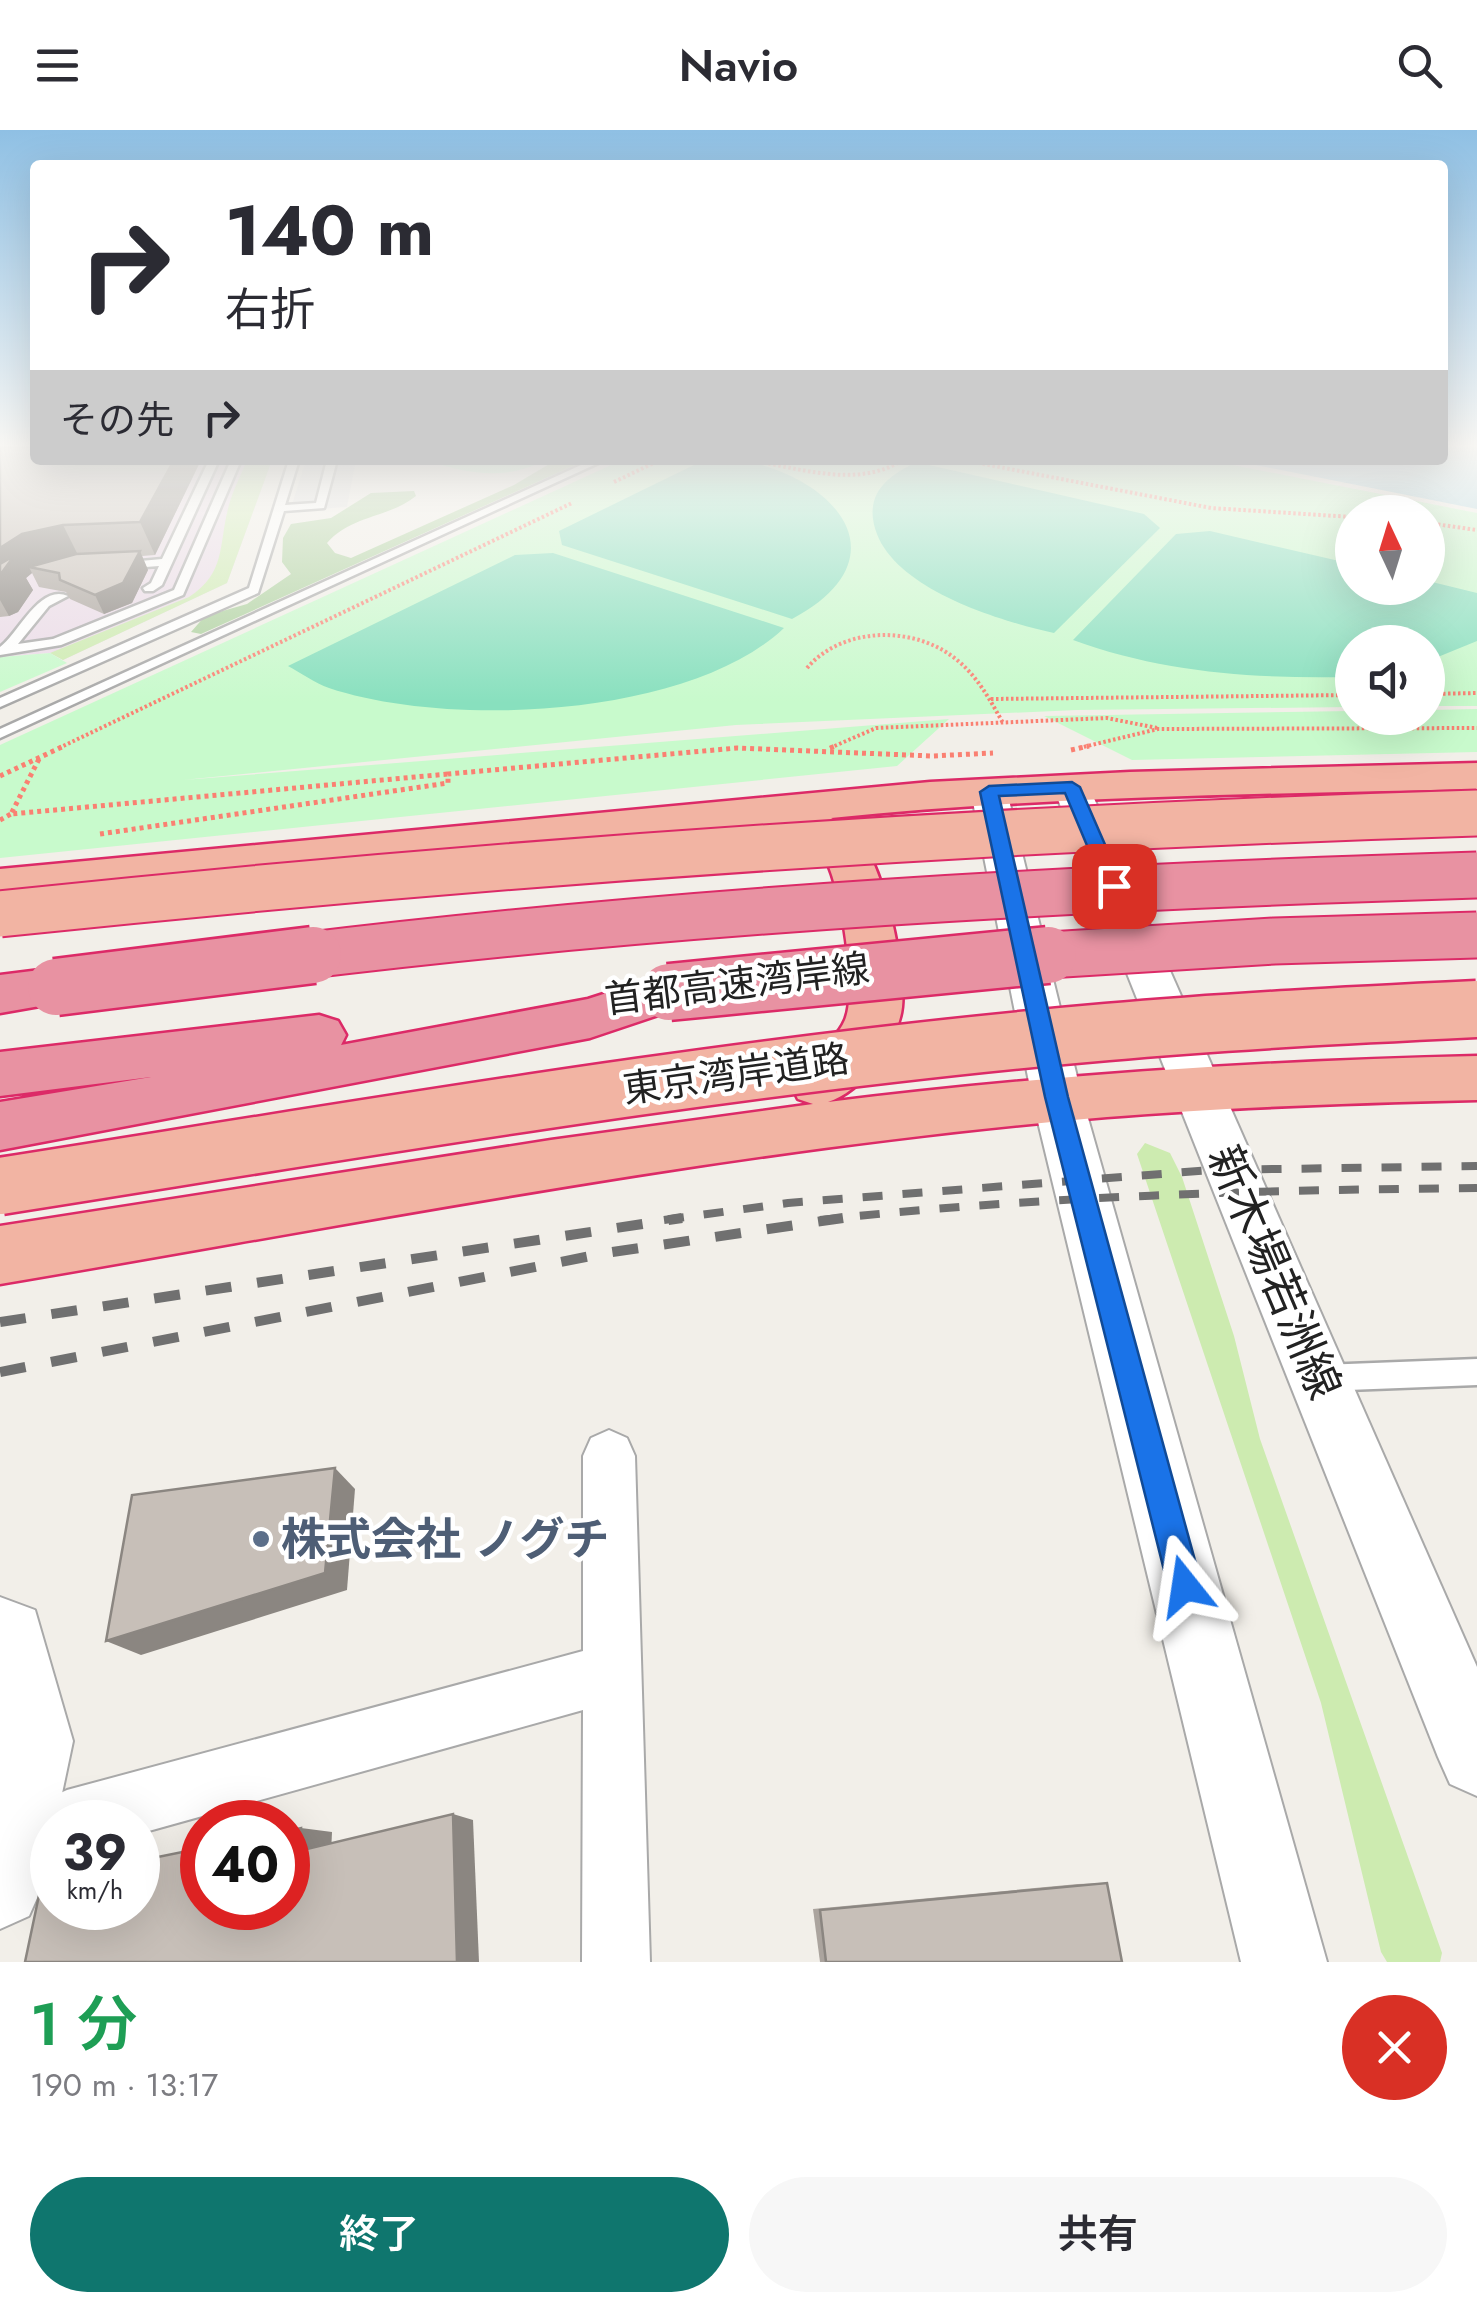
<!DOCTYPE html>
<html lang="ja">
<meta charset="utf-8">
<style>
:root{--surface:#fff;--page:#f7f7f7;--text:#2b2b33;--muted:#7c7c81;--accent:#0f766e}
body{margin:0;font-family:Jost,"Noto Sans JP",sans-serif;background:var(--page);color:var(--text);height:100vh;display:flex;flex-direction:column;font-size:38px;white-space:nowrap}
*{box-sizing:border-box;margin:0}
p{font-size:32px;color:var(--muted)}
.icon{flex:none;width:55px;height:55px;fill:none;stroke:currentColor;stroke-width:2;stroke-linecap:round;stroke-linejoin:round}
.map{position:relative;height:1832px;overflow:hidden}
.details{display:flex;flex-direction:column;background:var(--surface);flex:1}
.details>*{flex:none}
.hud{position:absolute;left:30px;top:30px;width:1418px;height:305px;border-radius:10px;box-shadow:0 10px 40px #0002;background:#fff;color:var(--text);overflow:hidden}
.needle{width:65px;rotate:356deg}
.controls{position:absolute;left:1335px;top:365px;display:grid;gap:20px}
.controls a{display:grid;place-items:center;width:110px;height:110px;border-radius:50%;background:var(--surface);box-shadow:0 10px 40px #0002;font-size:50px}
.speed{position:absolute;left:30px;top:1670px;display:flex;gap:20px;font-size:50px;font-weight:700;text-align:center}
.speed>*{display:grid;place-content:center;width:130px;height:130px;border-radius:50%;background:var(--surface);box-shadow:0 10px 40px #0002;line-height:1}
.speed small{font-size:25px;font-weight:400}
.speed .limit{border:15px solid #d22;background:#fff;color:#111}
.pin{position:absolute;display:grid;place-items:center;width:85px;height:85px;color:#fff;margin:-42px;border-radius:20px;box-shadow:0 5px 15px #0006}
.me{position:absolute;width:110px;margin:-55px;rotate:345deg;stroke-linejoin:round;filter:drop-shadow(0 0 8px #0008)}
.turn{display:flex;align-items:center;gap:35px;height:210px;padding:0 30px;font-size:45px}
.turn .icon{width:130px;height:130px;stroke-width:2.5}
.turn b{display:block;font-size:70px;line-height:85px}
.then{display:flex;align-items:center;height:95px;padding:0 30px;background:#0003;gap:20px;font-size:38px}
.round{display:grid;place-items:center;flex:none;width:105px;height:105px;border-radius:52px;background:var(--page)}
.overview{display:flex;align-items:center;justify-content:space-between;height:170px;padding:0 30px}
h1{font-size:60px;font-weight:600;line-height:75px;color:#1e9e55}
.cta{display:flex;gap:20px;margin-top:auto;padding:20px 30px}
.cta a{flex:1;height:115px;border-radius:60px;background:var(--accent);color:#fff;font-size:40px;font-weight:600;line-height:115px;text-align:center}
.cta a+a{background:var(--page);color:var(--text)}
header{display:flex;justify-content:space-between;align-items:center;height:130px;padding:0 30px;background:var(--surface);font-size:45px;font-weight:600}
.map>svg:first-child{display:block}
.industrial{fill:#ebdbe8}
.grass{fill:#cdebb0}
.forest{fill:#add19e}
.park{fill:#c8facc;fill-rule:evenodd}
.pitch{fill:#88e0be}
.parking{fill:#e2e2e2}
.water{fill:#aad3df}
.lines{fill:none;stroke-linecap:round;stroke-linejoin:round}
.service-casing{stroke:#a9a9a9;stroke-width:5}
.minor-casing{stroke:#a9a9a9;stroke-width:4}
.tertiary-casing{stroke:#a9a9a9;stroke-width:4}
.trunk-casing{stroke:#dc2a67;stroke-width:5}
.motorway-casing{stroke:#dc2a67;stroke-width:5}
.path-far1{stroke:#fa8072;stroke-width:4;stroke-dasharray:2.5 2.5;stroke-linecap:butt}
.path{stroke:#fa8072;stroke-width:5;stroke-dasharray:4 4;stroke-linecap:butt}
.service{fill:#fff;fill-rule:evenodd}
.minor{fill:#fff;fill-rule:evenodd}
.tertiary{fill:#fff;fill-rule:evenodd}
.trunk{fill:#f2b4a3;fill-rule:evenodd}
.motorway{fill:#e892a2;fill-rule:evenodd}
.rail-far1{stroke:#707070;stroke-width:8;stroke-dasharray:20 20;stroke-linecap:butt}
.rail{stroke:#707070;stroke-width:10;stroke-dasharray:26 26;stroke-linecap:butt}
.trunk-bridge-far1-casing{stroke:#dc2a67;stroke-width:49;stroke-linecap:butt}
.trunk-bridge-casing{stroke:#dc2a67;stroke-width:61;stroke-linecap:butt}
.motorway-bridge-far1-casing{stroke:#dc2a67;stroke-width:49;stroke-linecap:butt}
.motorway-bridge-casing{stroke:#dc2a67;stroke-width:61;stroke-linecap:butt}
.trunk-bridge-far1{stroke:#f2b4a3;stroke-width:45}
.trunk-bridge{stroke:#f2b4a3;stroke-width:56}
.motorway-bridge-far1{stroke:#e892a2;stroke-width:45}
.motorway-bridge{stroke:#e892a2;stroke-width:56}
.wall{fill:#aba49e}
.shaded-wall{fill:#8b8681}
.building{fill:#c7bfb8;stroke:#8b8681;stroke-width:2.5}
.route{fill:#1a73e8;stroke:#114b97;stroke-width:2.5}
.service-dot{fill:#5c6f8a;stroke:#fff;stroke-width:4}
.labels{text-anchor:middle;stroke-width:9;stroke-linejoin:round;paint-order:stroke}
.street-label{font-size:38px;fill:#222;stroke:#fff}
.near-street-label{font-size:45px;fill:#222;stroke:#fff}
.near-service-label{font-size:45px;font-weight:bold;fill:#4e5e75;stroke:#fff;text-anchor:start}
</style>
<header><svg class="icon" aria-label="menu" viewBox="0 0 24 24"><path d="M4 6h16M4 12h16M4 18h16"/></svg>Navio<svg class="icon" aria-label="search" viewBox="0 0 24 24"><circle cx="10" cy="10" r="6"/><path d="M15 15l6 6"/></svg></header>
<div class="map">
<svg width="1477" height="1832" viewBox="0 0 1477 1832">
<rect width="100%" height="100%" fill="#f2efe9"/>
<path class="industrial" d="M 0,317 L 35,330 L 272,330 L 227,453 L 63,530 L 50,523 L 0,527 Z"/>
<g class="grass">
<path d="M 247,330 L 272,330 L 227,453 L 63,530 L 50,523 L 189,467 C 227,442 218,415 229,375 C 233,360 241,345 247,330 Z"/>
<path d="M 1145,1013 L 1170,1023 L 1182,1047 L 1234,1206 L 1260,1309 L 1442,1823 L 1440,1832 L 1387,1832 L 1381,1822 L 1321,1573 L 1137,1024 Z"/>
</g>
<path class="forest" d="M 556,330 L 586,330 L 201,504 L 191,502 L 205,486 L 247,474 L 291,444 L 282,432 L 283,408 L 291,394 L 331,388 L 371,363 L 414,361 L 416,366 C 389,388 351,385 327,413 L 335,423 L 351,428 L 514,355 Z"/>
<g class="park">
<path d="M 426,330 L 545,330 C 507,351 466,344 426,330 Z"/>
<path d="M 622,330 L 1207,330 L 1477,383 L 1477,576 L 1428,576 L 1428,512 L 1352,512 L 1352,577 L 1077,580 L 736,595 L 183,650 L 949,589 L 897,636 L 0,728 L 0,615 ZM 1352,382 L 1428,382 L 1428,458 L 1352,458 Z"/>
<path d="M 50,523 L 67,533 L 0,562 L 0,527 Z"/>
<path d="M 1477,579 L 1477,622 L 1132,630 L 1044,586 L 1352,581 L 1352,588 L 1428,588 L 1428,580 Z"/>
</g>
<g class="pitch">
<path d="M 704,330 C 719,330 736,328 751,332 C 845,355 899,432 792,489 L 562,415 L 559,401 Z"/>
<path d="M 916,332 L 1144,384 L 1160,398 L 1054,503 C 996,490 882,456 873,389 C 869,358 893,344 916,332 Z"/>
<path d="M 1210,401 L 1352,434 L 1352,458 L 1428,458 L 1428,451 L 1477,463 L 1477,511 L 1428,531 L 1428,512 L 1352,512 L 1352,547 C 1257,549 1163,543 1073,510 L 1176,404 Z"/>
<path d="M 553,423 L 784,498 C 689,588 448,598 329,558 C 315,553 301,543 288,536 L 515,425 Z"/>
</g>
<path class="parking" d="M 306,330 L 356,330 L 347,377 L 290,381 Z"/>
<path class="water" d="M 1443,317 L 1477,317 L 1477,379 L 1231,330 L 1442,330 Z"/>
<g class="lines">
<defs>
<g id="service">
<path d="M 209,330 L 219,330 L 162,455 L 153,461 L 145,461 L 143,458 L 151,453 L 159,436 L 119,439 L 113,436 L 119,433 L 162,429 Z"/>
<path d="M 231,330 L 241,330 L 183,465 L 61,515 L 0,525 L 0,517 C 18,504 40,453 68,466 L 49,476 L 18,514 L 53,509 L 174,460 Z"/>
<path d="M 289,330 L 299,330 L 285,375 L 316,373 L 327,330 L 337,330 L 324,378 L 284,381 L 258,463 L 0,577 L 0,568 L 249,458 Z"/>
<path d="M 592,330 L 605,330 L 0,608 L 0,599 Z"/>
<path d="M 1477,1229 L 1477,1255 L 1322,1261 L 1313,1257 L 1309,1248 L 1313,1239 L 1322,1235 Z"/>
</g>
<path id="minor" d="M 609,1300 L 627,1308 L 635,1326 L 650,1832 L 582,1832 L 583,1580 L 138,1704 L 138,1692 L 52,1692 L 52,1718 L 45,1714 L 35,1692 L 45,1670 L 67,1660 L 583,1521 L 583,1326 L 591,1308 Z"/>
<g id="tertiary">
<path d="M 1071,646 L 1084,649 L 1089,657 L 1477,1537 L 1477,1666 L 1450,1654 L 1438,1627 L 1053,657 L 1058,649 Z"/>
<path d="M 989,651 L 1002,654 L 1007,662 L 1082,967 L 1327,1832 L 1241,1832 L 1032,967 L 971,662 L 976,654 Z"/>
<path d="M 0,1467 L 35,1480 L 73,1611 L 56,1692 L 52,1692 L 42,1757 L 29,1786 L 0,1799 Z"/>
</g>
<path id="trunk" d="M 1477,633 L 1477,659 C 1262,664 1046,666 831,688 C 842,694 853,702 861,712 C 885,742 906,839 902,877 C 898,912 863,961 828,972 C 1044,945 1260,931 1477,926 L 1477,970 C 1353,973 1230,977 1107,987 C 735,1018 367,1092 0,1154 L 0,1096 L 551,1010 L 813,974 L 798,969 L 790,953 C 803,928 833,917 845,890 C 858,860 841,759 826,730 C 816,711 792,705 777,693 L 0,769 L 0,739 L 930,652 L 1130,642 Z"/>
<g id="motorway">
<path d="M 56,838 L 74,844 L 82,857 L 74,870 L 0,883 L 0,845 Z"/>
<path d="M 669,843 L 688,849 L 695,862 L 688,875 L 590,908 L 0,1020 L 0,972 L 151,947 L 0,966 L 0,922 L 319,885 L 338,891 L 346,905 L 341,915 L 588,869 Z"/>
</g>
</defs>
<use href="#service" class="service-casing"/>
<use href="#minor" class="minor-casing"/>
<use href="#tertiary" class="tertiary-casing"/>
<use href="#trunk" class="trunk-casing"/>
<use href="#motorway" class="motorway-casing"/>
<g class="path-far1">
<path d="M 749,330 C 800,338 857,359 903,330"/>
<path d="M 963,330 L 1211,378 L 1352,387"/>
<path d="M 614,352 L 660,330"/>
<path d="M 1428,393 L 1477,400"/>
<path d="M 807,538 C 843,496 915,495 957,530 C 978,547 990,570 1003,593"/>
<path d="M 1428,564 L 1477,563"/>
<path d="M 991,569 L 1352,565"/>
<path d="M 59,618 L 572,373"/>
<path d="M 830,618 L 876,598 L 1107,588 L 1157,598"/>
<path d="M 1079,618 L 1158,599 L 1477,598"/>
</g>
<g class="path">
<path d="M 830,618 L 836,616"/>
<path d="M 1071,620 L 1089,616"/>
<path d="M 39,629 L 11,684 L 448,644"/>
<path d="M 0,646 L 64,616"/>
<path d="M 0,690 L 11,684"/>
<path d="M 100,704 L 448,653 L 448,644 L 737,618 L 932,626 L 993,623"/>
</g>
<use href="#service" class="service"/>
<use href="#minor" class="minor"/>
<use href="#tertiary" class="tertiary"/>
<use href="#trunk" class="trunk"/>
<use href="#motorway" class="motorway"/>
<g class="rail-far1">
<path d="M 664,1090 L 788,1073 L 1212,1040 L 1477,1036"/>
<path d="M 820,1090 C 1039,1066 1257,1060 1477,1058"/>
</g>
<g class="rail">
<path d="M 0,1192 L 682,1088"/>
<path d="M 0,1242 L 606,1123 L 843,1088"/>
</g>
<defs>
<path id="trunk-bridge-far1" d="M 0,784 C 491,732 983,698 1477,683"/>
<path id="trunk-bridge" d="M 0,1056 C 368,998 736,934 1107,902 C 1231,891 1354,885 1477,879"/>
<g id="motorway-bridge-far1">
<path d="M 293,827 C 686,779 1081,757 1477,745"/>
<path d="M 1015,827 L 1274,811 L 1477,805"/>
</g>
<g id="motorway-bridge">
<path d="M 56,857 L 313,825"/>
<path d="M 669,862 L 1048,825"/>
</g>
</defs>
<use href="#trunk-bridge-far1" class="trunk-bridge-far1-casing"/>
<use href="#trunk-bridge" class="trunk-bridge-casing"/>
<use href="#motorway-bridge-far1" class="motorway-bridge-far1-casing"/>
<use href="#motorway-bridge" class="motorway-bridge-casing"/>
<use href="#trunk-bridge-far1" class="trunk-bridge-far1"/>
<use href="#trunk-bridge" class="trunk-bridge"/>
<use href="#motorway-bridge-far1" class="motorway-bridge-far1"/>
<use href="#motorway-bridge" class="motorway-bridge"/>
</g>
<g class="wall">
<path d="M 0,317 L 201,330 L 155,425 L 142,426 L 148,440 L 132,473 L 104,484 L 70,469 L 66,462 L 39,457 L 32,443 L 26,448 L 33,460 L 18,482 L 9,486 L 0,487 Z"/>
<path d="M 1107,1753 L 1122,1832 L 820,1832 L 813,1779 L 1078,1754 Z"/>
</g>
<g class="shaded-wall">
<path d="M 174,330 L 201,330 L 155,425 L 140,392 Z"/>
<path d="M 63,395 L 80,429 L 29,437 L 32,443 L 26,448 L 33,460 L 18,482 L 9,486 L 0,470 L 0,418 L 22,404 Z"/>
<path d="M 140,421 L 148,440 L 132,473 L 104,484 L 95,465 Z"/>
<path d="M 335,1338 L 355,1359 L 347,1460 L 141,1525 L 106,1511 Z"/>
<path d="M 453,1684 L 473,1690 L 479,1832 L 457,1832 Z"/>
<path d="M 301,1698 L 332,1702 L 331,1724 L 299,1721 Z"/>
</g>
<g class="building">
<path d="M 0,317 L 35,317 L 35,330 L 174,330 L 140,392 L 63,395 L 22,404 L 0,418 Z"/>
<path d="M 140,421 L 123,453 L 95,465 L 60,450 L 59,443 L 29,437 L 76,424 Z"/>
<path d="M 14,426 L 0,445 L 0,434 Z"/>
<path d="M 335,1338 L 325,1443 L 106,1511 L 132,1365 Z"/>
<path d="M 453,1684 L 457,1832 L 25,1832 L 42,1751 L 52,1749 L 52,1778 L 138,1778 L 138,1731 L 202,1718 L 202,1778 L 288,1778 L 288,1701 L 301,1698 L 299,1721 Z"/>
<path d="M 1107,1753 L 1122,1832 L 826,1832 L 820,1780 Z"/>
</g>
<linearGradient id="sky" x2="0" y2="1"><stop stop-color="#8fc0e4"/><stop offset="0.55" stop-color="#f9f8f5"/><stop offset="1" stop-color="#f9f8f5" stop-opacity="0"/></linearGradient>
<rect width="1477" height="573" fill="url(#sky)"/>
<path class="route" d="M 1072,652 L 1080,657 L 1123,756 L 1120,761 L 1107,761 L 1104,756 L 1065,663 L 999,666 L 1068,967 L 1202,1456 L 1197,1468 L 1185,1473 L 1173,1468 L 1168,1456 L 1045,967 L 980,662 L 989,656 Z"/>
<circle class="service-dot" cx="261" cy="1409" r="10"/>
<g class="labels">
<g class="street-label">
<text transform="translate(737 854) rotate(-7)" y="13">首都高速湾岸線</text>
<text transform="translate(736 944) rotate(-8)" y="13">東京湾岸道路</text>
</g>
<g class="near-street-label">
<text transform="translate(1275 1142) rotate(67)" y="16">新木場若洲線</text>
</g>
<g class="near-service-label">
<text x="281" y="1425">株式会社 ノグチ</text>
</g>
</g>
</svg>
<div class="controls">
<a><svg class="needle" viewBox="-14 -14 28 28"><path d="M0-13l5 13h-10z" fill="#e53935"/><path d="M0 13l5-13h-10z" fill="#7c7c81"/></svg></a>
<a><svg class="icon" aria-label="sound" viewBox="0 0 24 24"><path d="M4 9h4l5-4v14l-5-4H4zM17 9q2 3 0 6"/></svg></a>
</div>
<div class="speed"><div>39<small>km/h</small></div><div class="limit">40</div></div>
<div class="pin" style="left:1114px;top:756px;background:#d93025"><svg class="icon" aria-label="arrive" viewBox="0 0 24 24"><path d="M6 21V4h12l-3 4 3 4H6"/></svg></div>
<svg class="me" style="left:1185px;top:1456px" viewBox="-20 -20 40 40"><path d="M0-17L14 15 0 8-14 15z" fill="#1a73e8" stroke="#fff" stroke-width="4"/></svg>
<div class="hud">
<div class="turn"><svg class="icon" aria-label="right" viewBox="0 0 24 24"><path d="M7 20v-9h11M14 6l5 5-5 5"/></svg><div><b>140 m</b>右折</div></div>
<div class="then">その先<svg class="icon" aria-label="right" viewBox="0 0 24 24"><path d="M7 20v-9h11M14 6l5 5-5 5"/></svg></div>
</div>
</div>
<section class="details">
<div class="overview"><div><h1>1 分</h1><p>190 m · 13:17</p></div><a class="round" style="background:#d93025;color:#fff"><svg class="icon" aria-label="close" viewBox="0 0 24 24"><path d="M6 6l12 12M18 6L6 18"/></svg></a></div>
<div class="cta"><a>終了</a><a>共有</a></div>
</section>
